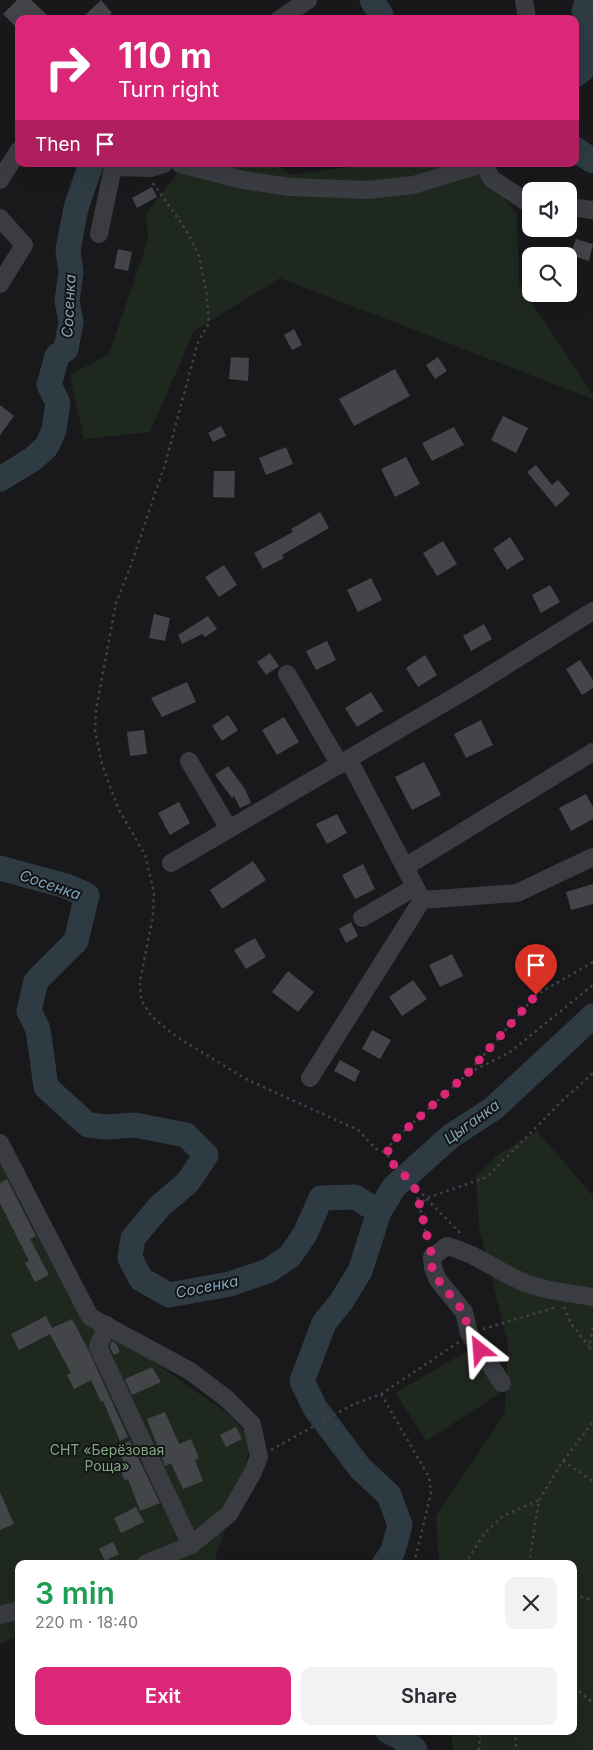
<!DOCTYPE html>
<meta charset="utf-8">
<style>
:root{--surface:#fff;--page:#f2f2f3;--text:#2b2b33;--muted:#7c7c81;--accent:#db2777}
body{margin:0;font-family:Inter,sans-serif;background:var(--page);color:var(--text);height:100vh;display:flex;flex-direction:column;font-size:19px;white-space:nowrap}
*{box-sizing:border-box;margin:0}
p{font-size:16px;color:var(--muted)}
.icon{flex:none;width:28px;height:28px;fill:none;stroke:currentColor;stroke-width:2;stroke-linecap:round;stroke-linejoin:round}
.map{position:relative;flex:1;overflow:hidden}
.details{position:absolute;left:15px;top:1560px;width:562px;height:175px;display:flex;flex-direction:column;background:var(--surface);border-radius:10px;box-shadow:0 5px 20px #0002}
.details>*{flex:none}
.hud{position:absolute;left:15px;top:15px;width:564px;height:152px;border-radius:10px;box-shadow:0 5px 20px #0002;background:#db2777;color:#fff;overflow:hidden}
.fabs{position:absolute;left:522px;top:182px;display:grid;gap:10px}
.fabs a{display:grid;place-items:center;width:55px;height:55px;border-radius:10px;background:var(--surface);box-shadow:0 5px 20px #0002;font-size:25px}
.pin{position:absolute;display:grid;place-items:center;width:42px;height:42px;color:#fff;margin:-51px -21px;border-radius:50% 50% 50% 0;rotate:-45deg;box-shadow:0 0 5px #0007}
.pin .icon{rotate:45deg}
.me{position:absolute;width:55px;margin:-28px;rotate:332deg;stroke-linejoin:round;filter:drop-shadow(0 0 4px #0008)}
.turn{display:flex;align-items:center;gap:18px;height:105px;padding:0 20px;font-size:22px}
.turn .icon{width:65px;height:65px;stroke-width:2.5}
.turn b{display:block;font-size:35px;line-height:42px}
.then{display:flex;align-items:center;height:48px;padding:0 20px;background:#0003;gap:10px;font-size:19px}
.round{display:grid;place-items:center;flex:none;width:52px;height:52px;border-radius:10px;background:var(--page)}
.overview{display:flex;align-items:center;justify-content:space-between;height:85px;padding:0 20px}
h1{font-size:30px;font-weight:600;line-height:38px;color:#1e9e55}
.action{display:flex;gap:10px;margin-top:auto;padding:10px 20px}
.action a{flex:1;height:58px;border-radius:10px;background:var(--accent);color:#fff;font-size:20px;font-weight:600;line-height:58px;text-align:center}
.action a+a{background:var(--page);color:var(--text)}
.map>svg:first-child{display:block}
.green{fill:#1f281f}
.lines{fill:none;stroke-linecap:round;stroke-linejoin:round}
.river{stroke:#2e3b42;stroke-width:25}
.building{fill:#434549}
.path{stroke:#404348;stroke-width:2.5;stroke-dasharray:2.5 4;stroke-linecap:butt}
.minor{stroke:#3a3c41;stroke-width:18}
.route{stroke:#db2777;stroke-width:9;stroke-dasharray:0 16.2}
.labels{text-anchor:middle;stroke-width:4;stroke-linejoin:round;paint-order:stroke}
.park-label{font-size:14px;fill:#81a980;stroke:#141417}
.water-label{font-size:15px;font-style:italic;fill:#7fa4ba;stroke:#141417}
</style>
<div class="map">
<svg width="593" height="1750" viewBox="0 0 593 1750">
<rect width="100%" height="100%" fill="#19191c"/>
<g class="green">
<path d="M 175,164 L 276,164 L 291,175 L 369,164 L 476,164 L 517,214 L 519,283 L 593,395 L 593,399 L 280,278 L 194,331 L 150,432 L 84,439 L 70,375 L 109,354 L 148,240 L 146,214 L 178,172 Z"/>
<path d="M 537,1131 L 593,1196 L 593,1750 L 453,1750 L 451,1731 L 574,1731 L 574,1564 L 439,1564 L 436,1516 L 505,1413 L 508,1344 L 479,1227 L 476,1177 L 496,1156 Z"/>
<path d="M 0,1151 L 83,1323 L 112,1333 L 230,1415 L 251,1440 L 245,1468 L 214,1562 L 19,1564 L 19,1636 L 0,1644 Z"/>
<path d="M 472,1348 L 500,1393 L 426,1441 L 396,1393 Z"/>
</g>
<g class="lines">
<g class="river">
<path d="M 372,0 L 381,15 L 380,19"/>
<path d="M 575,75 L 583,69 L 589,25 L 584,11 L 588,0"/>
<path d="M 575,149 L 593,161"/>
<path d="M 0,479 L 33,459 L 47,446 L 54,430 L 58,403 L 49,385 L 57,356 L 66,349 L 71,322 L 67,301 L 71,272 L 68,250 L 76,208 L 91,164"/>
<path d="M 0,868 L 66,886 L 87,895 L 76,941 L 36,981 L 29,1011 L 38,1029 L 46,1087 L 88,1125 L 107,1127 L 135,1125 L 186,1135 L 206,1155 L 188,1182 L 160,1206 L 133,1238 L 130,1258 L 141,1279 L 169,1295 L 230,1284 L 268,1271 L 290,1256 L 305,1234 L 321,1198 L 355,1197 L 379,1212 L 360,1271 L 341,1302 L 324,1323 L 302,1381 L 315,1408 L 360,1468 L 389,1495 L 400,1525 L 393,1551 L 384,1564"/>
<path d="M 379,1212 L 394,1187 L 451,1136 L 494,1108 L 593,1016"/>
<path d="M 388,1731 L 400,1737 L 415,1750"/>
</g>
</g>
<g class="building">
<path d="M 17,0 L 31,0 L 51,19 L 19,19 L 19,30 L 3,14 Z"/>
<path d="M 101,0 L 112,13 L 106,19 L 81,19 Z"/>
<path d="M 152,187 L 157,197 L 137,208 L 132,198 Z"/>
<path d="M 576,239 L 593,244 L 589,261 L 570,255 Z"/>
<path d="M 118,249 L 132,252 L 128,271 L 114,268 Z"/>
<path d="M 294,329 L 302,345 L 292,350 L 284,335 Z"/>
<path d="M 231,357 L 249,358 L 248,381 L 229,379 Z"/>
<path d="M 438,357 L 447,371 L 435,379 L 426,365 Z"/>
<path d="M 395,369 L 410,396 L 354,426 L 339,399 Z"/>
<path d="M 0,405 L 14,416 L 0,435 Z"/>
<path d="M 503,416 L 528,428 L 516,453 L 491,440 Z"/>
<path d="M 221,426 L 226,436 L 213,442 L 208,433 Z"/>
<path d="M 454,427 L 464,445 L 432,461 L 422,443 Z"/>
<path d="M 286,447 L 293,464 L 266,475 L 259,458 Z"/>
<path d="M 406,457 L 420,484 L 395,497 L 381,469 Z"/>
<path d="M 536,465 L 552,485 L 558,480 L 570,494 L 556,507 L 527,472 Z"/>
<path d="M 214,471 L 235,471 L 234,498 L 213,497 Z"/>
<path d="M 320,512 L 329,528 L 282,555 L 284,558 L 263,569 L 254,553 L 293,532 L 291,529 Z"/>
<path d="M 510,537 L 524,559 L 507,570 L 493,549 Z"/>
<path d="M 443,541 L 457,564 L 437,576 L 423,553 Z"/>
<path d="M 224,565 L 237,585 L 219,597 L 205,577 Z"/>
<path d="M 371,578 L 382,600 L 358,612 L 347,590 Z"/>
<path d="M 550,585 L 560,602 L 541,613 L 532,595 Z"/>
<path d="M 154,614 L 170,618 L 165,641 L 149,638 Z"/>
<path d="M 208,616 L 217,629 L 205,637 L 202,634 L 182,644 L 178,635 Z"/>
<path d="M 484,624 L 492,639 L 471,651 L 463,636 Z"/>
<path d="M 327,641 L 336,660 L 316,670 L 306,651 Z"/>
<path d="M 270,653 L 279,666 L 266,675 L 257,662 Z"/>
<path d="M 425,655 L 437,675 L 418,687 L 406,668 Z"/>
<path d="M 580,660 L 593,680 L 593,688 L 582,695 L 566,669 Z"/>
<path d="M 187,682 L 196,702 L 162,717 L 151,698 Z"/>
<path d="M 371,692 L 383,711 L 357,727 L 345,708 Z"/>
<path d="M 228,715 L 238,730 L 222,741 L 212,726 Z"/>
<path d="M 284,717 L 299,742 L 277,755 L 262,730 Z"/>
<path d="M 481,720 L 493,745 L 466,758 L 454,734 Z"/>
<path d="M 144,730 L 147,754 L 130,756 L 127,732 Z"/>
<path d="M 424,762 L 441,795 L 412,810 L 395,777 Z"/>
<path d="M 228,766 L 245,789 L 251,803 L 240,808 L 234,796 L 232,798 L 215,775 Z"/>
<path d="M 586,794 L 593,807 L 593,819 L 571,831 L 559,808 Z"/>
<path d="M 179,802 L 190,823 L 170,835 L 158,813 Z"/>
<path d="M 337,814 L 347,833 L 327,844 L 316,824 Z"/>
<path d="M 253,861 L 266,880 L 222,909 L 210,890 Z"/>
<path d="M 363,864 L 375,889 L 355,899 L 342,875 Z"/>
<path d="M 593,884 L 593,904 L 571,910 L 566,892 Z"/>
<path d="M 351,922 L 358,936 L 346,943 L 339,929 Z"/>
<path d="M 255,938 L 266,957 L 246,969 L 234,950 Z"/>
<path d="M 452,954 L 463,976 L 440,987 L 429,965 Z"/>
<path d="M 288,971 L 314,992 L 298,1012 L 272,992 Z"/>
<path d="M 413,980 L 427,999 L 402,1016 L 389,997 Z"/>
<path d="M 372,1030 L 391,1040 L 380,1059 L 362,1049 Z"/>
<path d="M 340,1060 L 360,1071 L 355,1082 L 334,1071 Z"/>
<path d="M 7,1179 L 36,1236 L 30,1239 L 49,1275 L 35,1282 L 25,1263 L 29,1261 L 0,1203 L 0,1183 Z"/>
<path d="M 46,1316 L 52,1328 L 72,1319 L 87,1347 L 128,1437 L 120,1441 L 103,1401 L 101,1402 L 91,1380 L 74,1389 L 67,1375 L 71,1373 L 50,1334 L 19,1350 L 11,1334 Z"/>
<path d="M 112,1341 L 116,1343 L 120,1352 L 114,1355 L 110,1347 Z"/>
<path d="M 152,1367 L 161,1382 L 132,1395 L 125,1379 Z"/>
<path d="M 165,1412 L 179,1444 L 191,1439 L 199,1458 L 195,1460 L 203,1481 L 183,1489 L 171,1463 L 165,1466 L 147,1419 Z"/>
<path d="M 236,1427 L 242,1439 L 226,1447 L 220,1435 Z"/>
<path d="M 130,1441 L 160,1503 L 140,1511 L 128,1479 L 125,1481 L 120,1469 L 125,1467 L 117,1446 Z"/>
<path d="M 0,1492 L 14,1524 L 0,1530 Z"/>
<path d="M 136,1507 L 144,1522 L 121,1533 L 114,1518 Z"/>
<path d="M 113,1542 L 119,1554 L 105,1561 L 99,1549 Z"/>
</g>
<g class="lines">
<g class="path">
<path d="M 153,183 L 186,230 L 199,256 L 207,296 L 209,323 L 198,342 L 166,461 L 131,565 L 116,603 L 96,710 L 95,731 L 102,764 L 118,808 L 145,855 L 154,892 L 153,916 L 140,981 L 141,1000 L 152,1017 L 177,1037 L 246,1079 L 358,1130 L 376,1149 L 387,1153"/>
<path d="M 469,1073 L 510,1052 L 593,985"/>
<path d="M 416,1191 L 428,1242"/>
<path d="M 418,1206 L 427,1198 L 487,1177 L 563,1100 L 593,1073"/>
<path d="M 460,1233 C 440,1212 419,1192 401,1170 C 395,1163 390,1162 387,1153 L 392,1142 L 467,1074 L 536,995 L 593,962"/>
<path d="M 564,1307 L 571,1324 L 589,1346"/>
<path d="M 593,1328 L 589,1346 L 593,1353"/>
<path d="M 483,1329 L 557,1307"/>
<path d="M 381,1394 L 429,1477 L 431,1493 L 414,1564"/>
<path d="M 271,1450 L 352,1405 L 381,1394 L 459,1342"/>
<path d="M 563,1461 L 593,1422"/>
<path d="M 465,1564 L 484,1534 L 503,1516 L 539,1500"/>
<path d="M 529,1564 L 539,1500 L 563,1461 L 593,1481"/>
<path d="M 574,1595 L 593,1600"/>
<path d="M 574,1687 L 593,1703"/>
<path d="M 515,1731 L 516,1750"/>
<path d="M 479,1750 L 480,1731"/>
</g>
<g class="minor">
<path d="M 524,0 L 527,19"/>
<path d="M 280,19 L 308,0"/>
<path d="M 180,164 L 243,180 L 290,187 L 367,190 L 413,185 L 483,164"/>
<path d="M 483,164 L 492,179 L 531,205"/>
<path d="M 0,180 L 19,150"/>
<path d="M 569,207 L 593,210"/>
<path d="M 0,218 L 24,245 L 0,284"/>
<path d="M 99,234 L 113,167 L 151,168 L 164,164"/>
<path d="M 287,674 L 340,765"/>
<path d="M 349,760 L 422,900"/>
<path d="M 189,761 L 229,829"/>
<path d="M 171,863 L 468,689 L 593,611"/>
<path d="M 405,867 L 593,752"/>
<path d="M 422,900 L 517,893 L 593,857"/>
<path d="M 362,918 L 415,887"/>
<path d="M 310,1078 L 422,900"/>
<path d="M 0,1143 L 90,1317 L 190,1371 L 227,1399 L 252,1424 L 259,1457 L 252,1474 L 229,1514 L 191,1545 L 145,1564"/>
<path d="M 107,1325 L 98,1347 L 191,1545"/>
<path d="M 502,1383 L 469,1333 L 464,1312 L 438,1280 L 433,1268 L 432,1257 L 447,1246 C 475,1253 495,1270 521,1281 C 544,1291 569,1293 593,1297"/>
<path d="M 0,1615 L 19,1610"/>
</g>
</g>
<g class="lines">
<path class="route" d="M 480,1350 L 469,1333 L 464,1312 L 438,1280 L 432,1268 L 432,1256 L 416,1190 L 399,1168 L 390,1162 L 387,1153 L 392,1142 L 467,1074 L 536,995"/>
</g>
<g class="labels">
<g class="park-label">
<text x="107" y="1455">СНТ «Берёзовая<tspan x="107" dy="16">Роща»</tspan></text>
</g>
<g class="water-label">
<text transform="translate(69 306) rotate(-87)" y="5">Сосенка</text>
<text transform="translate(50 885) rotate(19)" y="5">Сосенка</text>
<text transform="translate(472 1122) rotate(-36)" y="5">Цыганка</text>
<text transform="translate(207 1287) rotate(-11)" y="5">Сосенка</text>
</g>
</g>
</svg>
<div class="fabs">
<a><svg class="icon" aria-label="sound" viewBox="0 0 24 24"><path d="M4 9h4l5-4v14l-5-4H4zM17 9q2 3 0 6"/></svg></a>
<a><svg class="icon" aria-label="search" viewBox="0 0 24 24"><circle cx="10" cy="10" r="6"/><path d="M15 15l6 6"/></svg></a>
</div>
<div class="pin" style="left:536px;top:995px;background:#d93025"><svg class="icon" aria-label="arrive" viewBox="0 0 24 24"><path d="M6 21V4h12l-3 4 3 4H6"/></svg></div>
<svg class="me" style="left:480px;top:1350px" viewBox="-20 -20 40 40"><path d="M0-17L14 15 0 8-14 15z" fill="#db2777" stroke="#fff" stroke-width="4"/></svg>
<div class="hud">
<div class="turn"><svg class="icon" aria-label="right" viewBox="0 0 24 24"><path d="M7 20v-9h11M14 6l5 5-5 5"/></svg><div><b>110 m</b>Turn right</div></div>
<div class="then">Then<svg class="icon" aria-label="arrive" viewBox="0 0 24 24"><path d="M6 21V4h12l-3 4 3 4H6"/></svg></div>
</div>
<section class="details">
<div class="overview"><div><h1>3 min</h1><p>220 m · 18:40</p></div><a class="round"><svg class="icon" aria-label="close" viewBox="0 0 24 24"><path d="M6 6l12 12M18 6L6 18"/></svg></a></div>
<div class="action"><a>Exit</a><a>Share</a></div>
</section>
</div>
